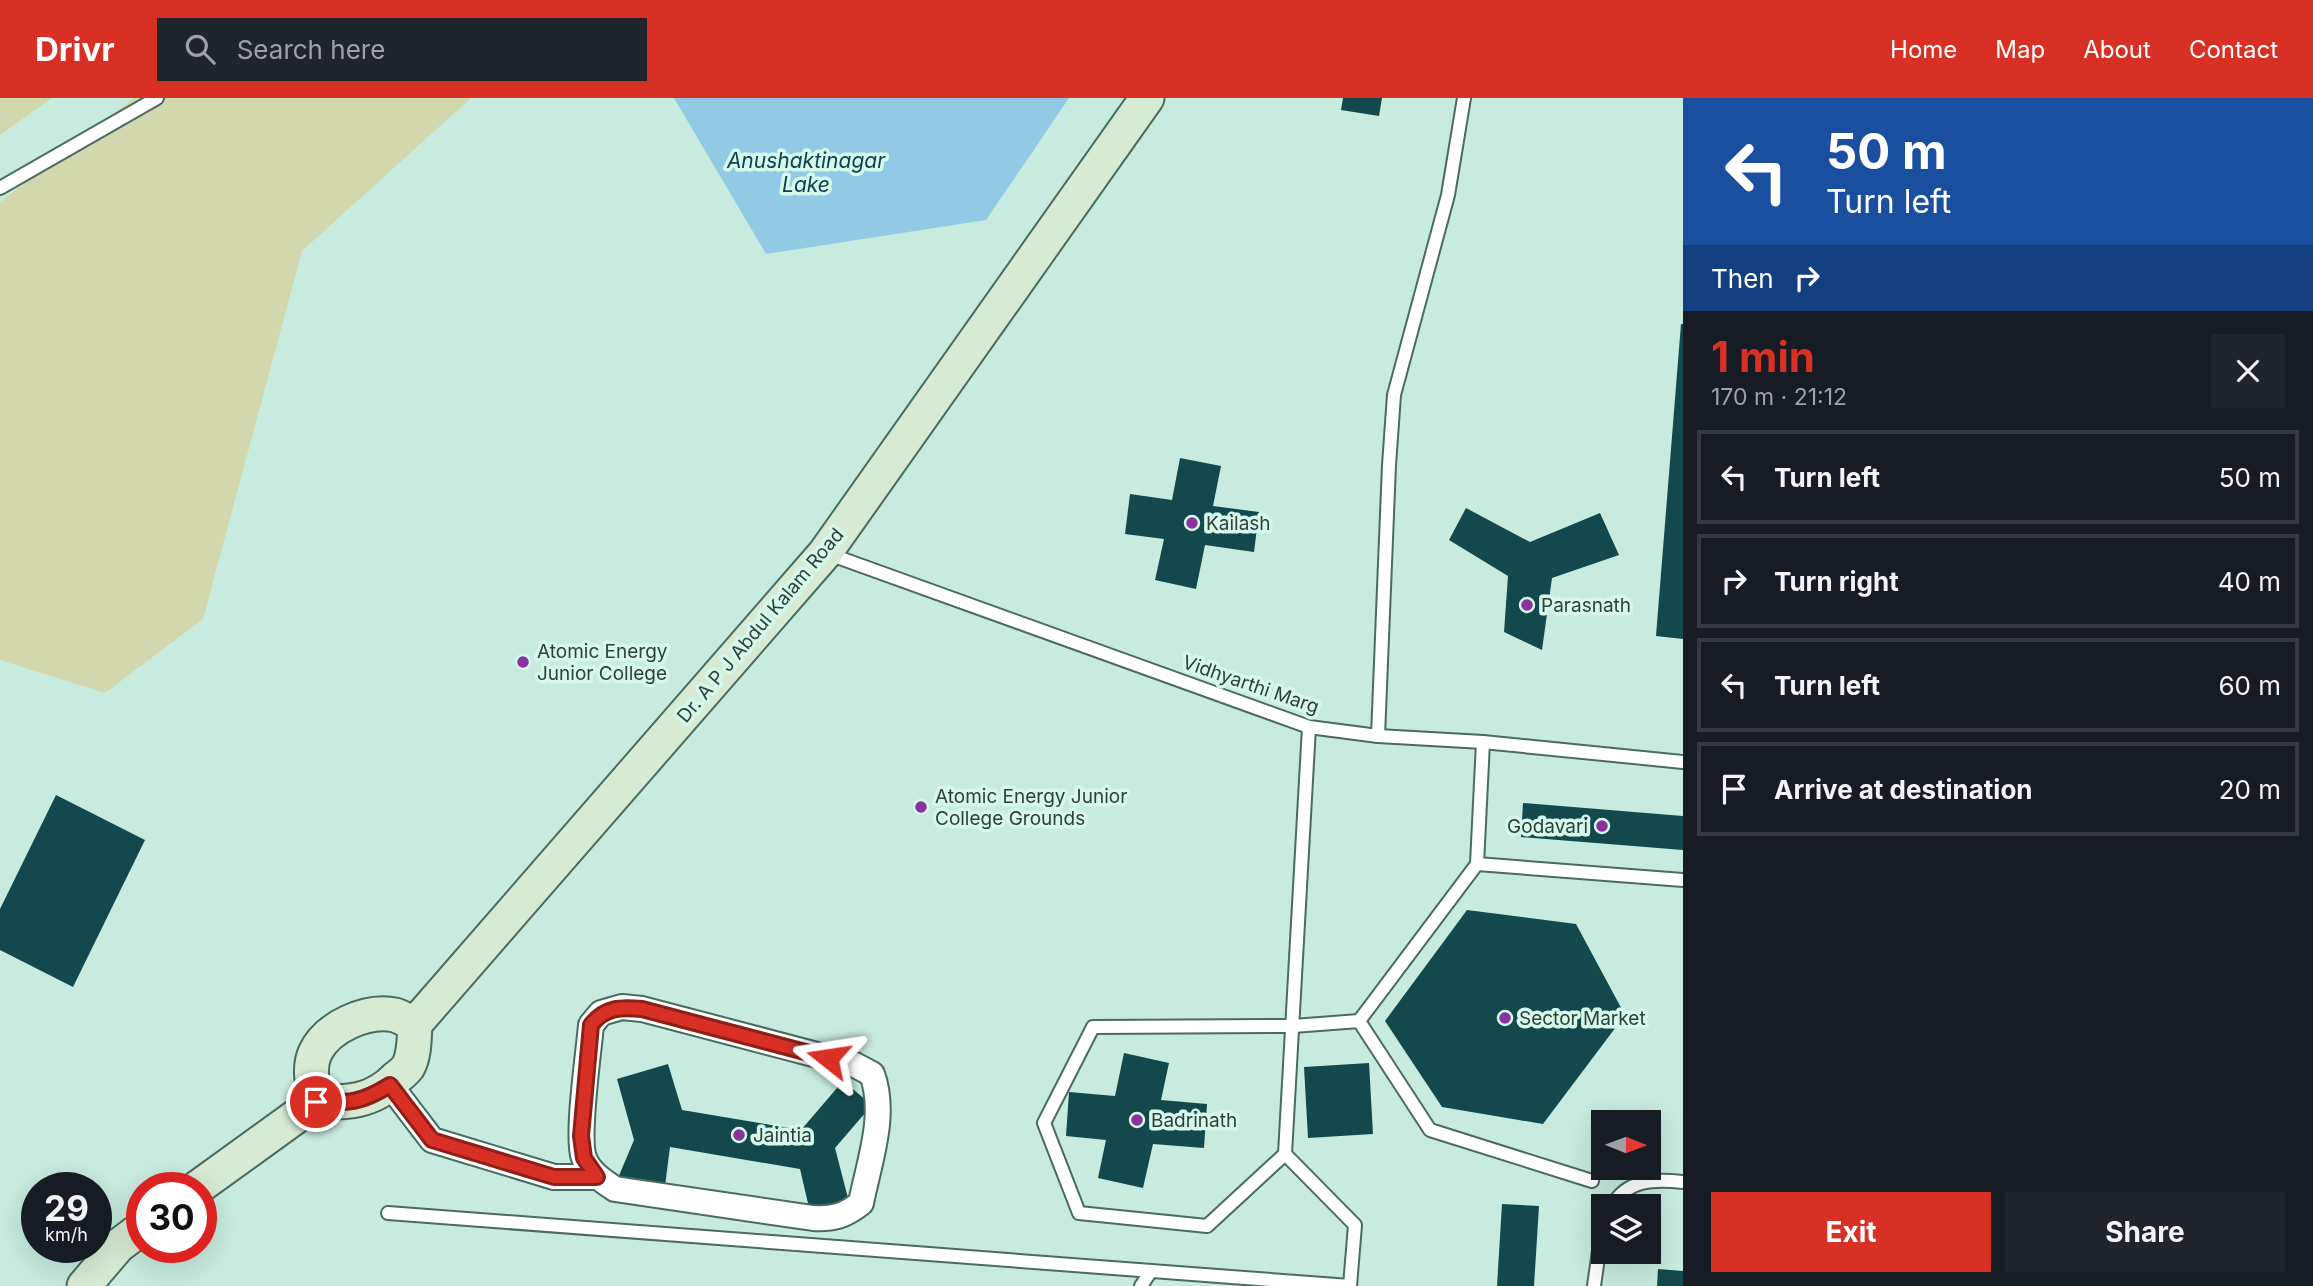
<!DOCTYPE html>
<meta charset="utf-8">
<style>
:root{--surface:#171b24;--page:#20242c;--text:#f1f3f6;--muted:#9ea1a6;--line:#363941;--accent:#d93025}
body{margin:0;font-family:Inter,sans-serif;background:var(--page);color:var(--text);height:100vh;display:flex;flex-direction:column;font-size:26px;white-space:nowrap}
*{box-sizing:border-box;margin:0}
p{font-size:23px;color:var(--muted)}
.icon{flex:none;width:38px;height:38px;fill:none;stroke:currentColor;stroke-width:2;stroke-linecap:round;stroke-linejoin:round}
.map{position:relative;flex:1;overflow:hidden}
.side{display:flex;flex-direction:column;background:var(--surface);width:630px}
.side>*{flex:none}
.guide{background:#1a4fa0;color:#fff;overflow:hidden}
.needle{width:46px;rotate:91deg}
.buttons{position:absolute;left:1591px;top:1012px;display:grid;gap:14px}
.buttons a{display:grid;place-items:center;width:70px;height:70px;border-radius:0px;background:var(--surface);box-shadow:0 7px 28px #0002;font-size:35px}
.speed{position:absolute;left:21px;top:1074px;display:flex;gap:14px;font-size:35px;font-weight:700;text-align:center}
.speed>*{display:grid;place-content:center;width:91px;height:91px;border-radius:50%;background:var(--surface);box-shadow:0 7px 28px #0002;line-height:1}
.speed small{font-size:18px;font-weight:400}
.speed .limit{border:10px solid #d22;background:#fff;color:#111}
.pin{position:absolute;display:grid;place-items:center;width:60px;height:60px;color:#fff;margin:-30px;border:4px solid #fff;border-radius:50%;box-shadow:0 2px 7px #0007}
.me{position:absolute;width:77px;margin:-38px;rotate:285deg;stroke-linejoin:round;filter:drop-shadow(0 0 5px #0008)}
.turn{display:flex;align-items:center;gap:24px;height:147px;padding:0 28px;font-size:32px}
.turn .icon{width:91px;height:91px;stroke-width:2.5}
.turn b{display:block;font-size:49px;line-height:60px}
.then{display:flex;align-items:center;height:66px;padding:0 28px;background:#0003;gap:14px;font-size:26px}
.round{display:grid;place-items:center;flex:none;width:74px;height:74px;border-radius:0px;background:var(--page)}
.summary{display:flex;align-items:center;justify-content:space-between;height:119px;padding:0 28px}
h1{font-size:42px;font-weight:700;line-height:52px;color:var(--accent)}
.cta{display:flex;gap:14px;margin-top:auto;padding:14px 28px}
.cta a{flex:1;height:80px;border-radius:0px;background:var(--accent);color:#fff;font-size:28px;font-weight:700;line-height:80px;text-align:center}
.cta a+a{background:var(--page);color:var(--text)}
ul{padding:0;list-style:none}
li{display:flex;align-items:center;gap:21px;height:94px;margin:0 14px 10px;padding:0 14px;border:4px solid var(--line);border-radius:0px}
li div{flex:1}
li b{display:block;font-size:26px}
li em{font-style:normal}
header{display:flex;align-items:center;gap:42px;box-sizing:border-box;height:98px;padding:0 35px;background:var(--accent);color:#fff}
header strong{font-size:33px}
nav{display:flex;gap:38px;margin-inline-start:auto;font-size:24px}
.search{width:490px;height:63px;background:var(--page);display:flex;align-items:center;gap:18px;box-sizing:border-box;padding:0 24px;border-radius:0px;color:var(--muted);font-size:26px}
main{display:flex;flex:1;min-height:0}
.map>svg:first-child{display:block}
.green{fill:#d3d7ae}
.water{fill:#92c9e4}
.building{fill:#13494d}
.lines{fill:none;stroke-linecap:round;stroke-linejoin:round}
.lane-casing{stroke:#4a6b60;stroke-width:16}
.street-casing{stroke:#4a6b60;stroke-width:28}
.secondary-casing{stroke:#4a6b60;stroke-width:37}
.lane{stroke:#fff;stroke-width:12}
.street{stroke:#fff;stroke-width:24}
.secondary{stroke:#d6ead4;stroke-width:33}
.route-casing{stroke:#8d1f18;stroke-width:18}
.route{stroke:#d93025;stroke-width:12}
.poi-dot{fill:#8a329e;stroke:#d4f9eb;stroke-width:2.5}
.labels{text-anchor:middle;stroke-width:7;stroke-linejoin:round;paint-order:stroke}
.poi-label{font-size:19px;fill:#303f3a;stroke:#d4f9eb;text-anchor:start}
.street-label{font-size:19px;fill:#303f3a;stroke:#d4f9eb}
.water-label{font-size:21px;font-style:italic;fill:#124053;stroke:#d4f9eb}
</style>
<header>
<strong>Drivr</strong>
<div class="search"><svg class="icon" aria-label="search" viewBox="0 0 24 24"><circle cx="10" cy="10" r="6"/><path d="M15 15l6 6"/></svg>Search here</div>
<nav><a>Home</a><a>Map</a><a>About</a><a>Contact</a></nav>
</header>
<main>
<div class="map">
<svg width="1683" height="1188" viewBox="0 0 1683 1188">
<rect width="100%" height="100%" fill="#c7ebde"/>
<g class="green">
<path d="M 0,0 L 52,0 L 0,37 Z"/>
<path d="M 134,0 L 471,0 L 302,153 L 203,521 L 105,595 L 0,562 L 0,104 Z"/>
</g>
<path class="water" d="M 674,0 L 1069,0 L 986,122 L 766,156 Z"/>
<g class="building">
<path d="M 1343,0 L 1382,0 L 1379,18 L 1341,12 Z"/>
<path d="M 1681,226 L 1683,226 L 1683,541 L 1656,538 Z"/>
<path d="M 1180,360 L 1221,368 L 1213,408 L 1259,414 L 1254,454 L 1205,447 L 1196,491 L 1155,482 L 1164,441 L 1125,436 L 1130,396 L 1172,402 Z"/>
<path d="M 1466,410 L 1530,444 L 1600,415 L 1619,457 L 1552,480 L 1542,552 L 1504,534 L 1508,478 L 1449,442 Z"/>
<path d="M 56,697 L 145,742 L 73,889 L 0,852 L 0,811 Z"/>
<path d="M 1523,705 L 1683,718 L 1683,752 L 1521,739 Z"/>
<path d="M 1467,812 L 1576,826 L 1625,917 L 1543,1026 L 1442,1009 L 1385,923 Z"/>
<path d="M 1124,955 L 1169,965 L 1161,1002 L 1207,1006 L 1204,1050 L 1153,1046 L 1143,1090 L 1098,1080 L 1106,1042 L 1066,1038 L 1069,994 L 1115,998 Z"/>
<path d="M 1369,965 L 1373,1036 L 1308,1040 L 1304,969 Z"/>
<path d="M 668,966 L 682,1012 L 801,1032 L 843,983 L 872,1007 L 835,1050 L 849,1104 L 810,1114 L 800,1071 L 670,1049 L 664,1096 L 618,1080 L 634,1042 L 617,981 Z"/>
<path d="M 1502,1106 L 1539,1108 L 1534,1188 L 1497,1188 Z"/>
<path d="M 1658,1171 L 1683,1173 L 1683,1188 L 1657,1188 Z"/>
</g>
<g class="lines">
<defs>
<g id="lane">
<path d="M 0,90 L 157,0"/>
<path d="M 826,455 L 1309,629 L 1378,638 L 1483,644 L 1683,664"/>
<path d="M 1378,638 L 1389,367 L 1394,297 L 1448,97 L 1464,0"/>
<path d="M 1477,766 L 1683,782"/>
<path d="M 1359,923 L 1477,766 L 1483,644"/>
<path d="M 1285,1056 L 1207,1128 L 1079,1115 L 1044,1025 L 1093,929 L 1293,928 L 1359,923 L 1430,1032 L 1592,1083"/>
<path d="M 1612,1108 C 1627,1081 1655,1081 1683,1084"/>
<path d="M 388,1115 L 1350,1188 L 1355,1127 L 1285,1056 L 1309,629"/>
<path d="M 1141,1188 L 1151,1173"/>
<path d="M 1594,1188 L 1603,1124"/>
</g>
<g id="street">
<path d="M 622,909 L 642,911 L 855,967 L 872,976 C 887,1017 869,1064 861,1105 C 845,1118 833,1121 813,1120 L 615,1091 C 603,1083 589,1074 584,1060 C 576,1039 589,953 591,927 L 601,915 Z"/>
<path d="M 390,987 L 432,1042 L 554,1079 L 597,1079"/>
</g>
<g id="secondary">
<path d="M 415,926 L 825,455 L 1147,0"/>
<path d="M 316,1004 C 313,988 308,971 315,955 C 327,929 367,911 395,917 C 401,919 408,923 415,926"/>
<path d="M 316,1004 C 347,1005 373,1004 396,980 C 400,977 405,973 408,969 C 415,956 414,940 415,926"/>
<path d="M 197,1090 L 316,1004"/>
<path d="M 84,1188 L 118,1148 L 142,1130"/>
</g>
</defs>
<use href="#lane" class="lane-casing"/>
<use href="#street" class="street-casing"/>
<use href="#secondary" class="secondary-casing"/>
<use href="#lane" class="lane"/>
<use href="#street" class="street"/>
<use href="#secondary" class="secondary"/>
</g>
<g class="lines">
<defs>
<path id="route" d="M 316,1004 C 350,1005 361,1005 390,987 L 432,1042 L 554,1079 L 597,1079 L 584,1060 L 581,1038 L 591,927 C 605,909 621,909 642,911 L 828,960"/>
</defs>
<use href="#route" class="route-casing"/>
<use href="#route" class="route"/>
</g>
<g class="poi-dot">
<circle cx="1192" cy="425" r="7"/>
<circle cx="1527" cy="507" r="7"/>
<circle cx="523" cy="564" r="7"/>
<circle cx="921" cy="709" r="7"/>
<circle cx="1602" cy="728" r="7"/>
<circle cx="1505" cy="920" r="7"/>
<circle cx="1137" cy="1022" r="7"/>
<circle cx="739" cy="1037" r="7"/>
</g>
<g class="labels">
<g class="poi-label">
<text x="1206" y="432">Kailash</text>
<text x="1541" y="514">Parasnath</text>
<text x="537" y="560">Atomic Energy<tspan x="537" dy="22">Junior College</tspan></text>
<text x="935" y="705">Atomic Energy Junior<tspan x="935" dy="22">College Grounds</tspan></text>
<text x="1588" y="735" text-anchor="end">Godavari</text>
<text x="1519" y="927">Sector Market</text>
<text x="1151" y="1029">Badrinath</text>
<text x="753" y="1044">Jaintia</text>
</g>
<g class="street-label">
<text transform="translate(760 527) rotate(-50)" y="7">Dr. A P J Abdul Kalam Road</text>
<text transform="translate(1251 586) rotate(19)" y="7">Vidhyarthi Marg</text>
</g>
<g class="water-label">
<text x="806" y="70">Anushaktinagar<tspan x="806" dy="24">Lake</tspan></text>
</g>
</g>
</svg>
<div class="buttons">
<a><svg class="needle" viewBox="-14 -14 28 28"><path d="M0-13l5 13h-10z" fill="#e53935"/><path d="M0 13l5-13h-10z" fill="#9ea1a6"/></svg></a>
<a><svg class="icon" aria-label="layers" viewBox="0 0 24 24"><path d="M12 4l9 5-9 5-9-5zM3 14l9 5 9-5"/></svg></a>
</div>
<div class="speed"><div>29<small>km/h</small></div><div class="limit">30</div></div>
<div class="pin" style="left:316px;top:1004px;background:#d93025"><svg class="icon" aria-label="arrive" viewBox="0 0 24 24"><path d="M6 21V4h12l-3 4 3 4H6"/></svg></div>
<svg class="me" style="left:828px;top:960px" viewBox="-20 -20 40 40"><path d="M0-17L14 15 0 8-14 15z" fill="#d93025" stroke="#fff" stroke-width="4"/></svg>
</div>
<section class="side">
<div class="guide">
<div class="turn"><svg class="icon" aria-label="left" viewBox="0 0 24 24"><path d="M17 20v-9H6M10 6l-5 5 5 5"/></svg><div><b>50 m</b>Turn left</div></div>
<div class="then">Then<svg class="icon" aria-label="right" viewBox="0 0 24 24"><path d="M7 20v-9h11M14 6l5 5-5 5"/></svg></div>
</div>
<div class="summary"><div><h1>1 min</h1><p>170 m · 21:12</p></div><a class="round"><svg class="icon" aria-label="close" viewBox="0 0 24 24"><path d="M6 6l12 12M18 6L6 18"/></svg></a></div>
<ul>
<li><svg class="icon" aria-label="left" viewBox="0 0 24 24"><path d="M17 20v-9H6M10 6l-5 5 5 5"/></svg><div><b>Turn left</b></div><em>50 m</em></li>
<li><svg class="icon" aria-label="right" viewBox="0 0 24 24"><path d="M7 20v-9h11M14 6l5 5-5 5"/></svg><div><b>Turn right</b></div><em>40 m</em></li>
<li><svg class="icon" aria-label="left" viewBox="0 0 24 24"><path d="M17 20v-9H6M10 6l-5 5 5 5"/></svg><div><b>Turn left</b></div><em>60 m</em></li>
<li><svg class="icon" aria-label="arrive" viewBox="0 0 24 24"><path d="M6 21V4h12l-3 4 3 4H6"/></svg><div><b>Arrive at destination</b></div><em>20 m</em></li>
</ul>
<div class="cta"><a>Exit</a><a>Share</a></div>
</section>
</main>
